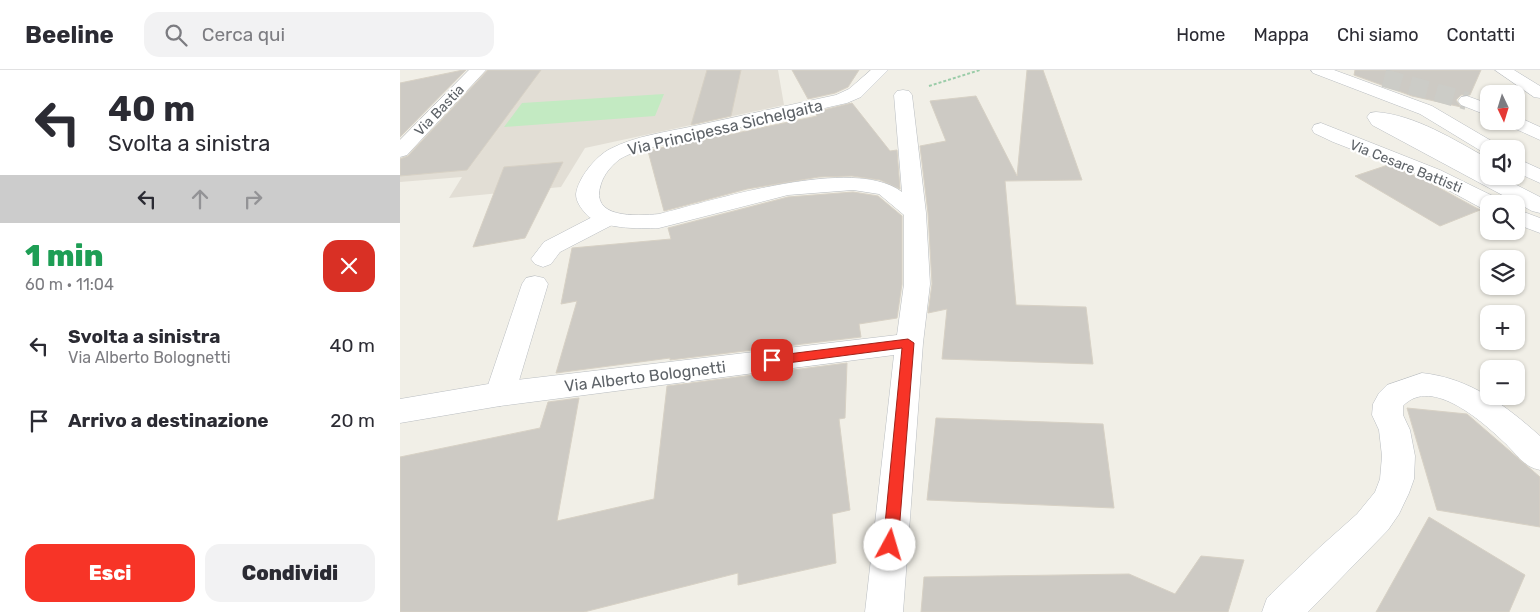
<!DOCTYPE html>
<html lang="it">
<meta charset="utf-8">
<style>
:root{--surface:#fff;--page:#f2f2f3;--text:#2b2b33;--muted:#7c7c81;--line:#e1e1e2;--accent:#f73427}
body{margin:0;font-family:Rubik,sans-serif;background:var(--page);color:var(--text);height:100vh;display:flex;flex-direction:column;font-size:19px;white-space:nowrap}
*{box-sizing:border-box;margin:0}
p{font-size:16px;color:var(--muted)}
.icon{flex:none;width:28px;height:28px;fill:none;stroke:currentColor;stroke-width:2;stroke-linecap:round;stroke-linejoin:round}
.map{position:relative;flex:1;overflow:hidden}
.side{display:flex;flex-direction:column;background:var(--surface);width:400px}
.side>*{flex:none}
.guide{background:#fff;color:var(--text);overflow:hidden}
.needle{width:32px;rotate:176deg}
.tools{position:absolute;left:1080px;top:15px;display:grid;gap:10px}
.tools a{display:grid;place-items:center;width:45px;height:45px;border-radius:10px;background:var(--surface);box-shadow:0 1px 4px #0004;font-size:25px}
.pin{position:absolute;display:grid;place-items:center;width:42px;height:42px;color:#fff;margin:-21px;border-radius:10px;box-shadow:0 2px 8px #0006}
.me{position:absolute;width:55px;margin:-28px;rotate:6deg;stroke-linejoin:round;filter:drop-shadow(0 0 4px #0008)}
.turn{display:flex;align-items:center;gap:18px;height:105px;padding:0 25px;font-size:22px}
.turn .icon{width:65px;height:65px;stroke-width:2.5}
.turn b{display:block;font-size:35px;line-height:42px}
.lanes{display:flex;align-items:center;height:48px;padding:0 25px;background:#0003;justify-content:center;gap:25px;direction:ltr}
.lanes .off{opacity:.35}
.round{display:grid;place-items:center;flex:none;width:52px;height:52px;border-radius:15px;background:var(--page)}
.headline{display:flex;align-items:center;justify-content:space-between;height:85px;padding:0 25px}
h1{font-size:30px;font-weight:800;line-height:38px;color:#1e9e55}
.primary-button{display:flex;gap:10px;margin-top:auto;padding:10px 25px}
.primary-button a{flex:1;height:58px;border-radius:15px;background:var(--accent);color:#fff;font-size:20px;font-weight:800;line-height:58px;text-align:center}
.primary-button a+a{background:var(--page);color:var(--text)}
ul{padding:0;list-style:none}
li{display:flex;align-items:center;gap:15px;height:75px;padding:0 25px}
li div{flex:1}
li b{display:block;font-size:19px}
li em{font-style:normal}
header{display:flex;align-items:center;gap:30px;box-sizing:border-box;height:70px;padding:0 25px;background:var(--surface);border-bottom:1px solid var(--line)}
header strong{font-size:24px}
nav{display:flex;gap:28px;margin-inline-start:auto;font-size:18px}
.search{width:350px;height:45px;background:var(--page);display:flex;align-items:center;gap:12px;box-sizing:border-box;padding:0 18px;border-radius:15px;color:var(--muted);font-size:19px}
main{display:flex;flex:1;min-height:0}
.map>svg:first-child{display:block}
.education{fill:#e2ded5}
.green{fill:#c3eac2}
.building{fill:#cdcac4;stroke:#d7d1c5}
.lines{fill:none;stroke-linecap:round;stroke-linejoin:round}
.minor-tunnel{stroke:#ccccc7;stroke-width:18;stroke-dasharray:18 9;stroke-linecap:butt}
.pedestrian-casing{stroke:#b9bdc1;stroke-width:1}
.minor-casing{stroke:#b9bdc1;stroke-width:1}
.path{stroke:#9acca8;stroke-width:2;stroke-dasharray:3 2;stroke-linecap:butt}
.pedestrian{fill:#fff;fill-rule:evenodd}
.minor{fill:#fff;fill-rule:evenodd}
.route{fill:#f73427;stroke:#a12219}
.labels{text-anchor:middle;stroke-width:4.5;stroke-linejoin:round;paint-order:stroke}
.far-street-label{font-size:14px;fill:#5e6368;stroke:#fff}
.street-label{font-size:16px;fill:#5e6368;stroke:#fff}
</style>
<header>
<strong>Beeline</strong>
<div class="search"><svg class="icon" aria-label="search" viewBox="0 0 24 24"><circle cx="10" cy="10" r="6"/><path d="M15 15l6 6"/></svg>Cerca qui</div>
<nav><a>Home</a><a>Mappa</a><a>Chi siamo</a><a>Contatti</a></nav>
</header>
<main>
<section class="side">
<div class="guide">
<div class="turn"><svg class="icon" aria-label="left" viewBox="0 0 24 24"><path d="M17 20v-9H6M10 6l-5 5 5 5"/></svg><div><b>40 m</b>Svolta a sinistra</div></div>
<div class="lanes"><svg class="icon" aria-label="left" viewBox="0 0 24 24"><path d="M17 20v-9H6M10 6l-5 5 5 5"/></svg><svg class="icon off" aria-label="ahead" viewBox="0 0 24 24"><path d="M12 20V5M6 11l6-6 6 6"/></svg><svg class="icon off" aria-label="right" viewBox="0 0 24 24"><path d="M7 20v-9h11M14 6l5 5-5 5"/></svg></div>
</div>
<div class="headline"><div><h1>1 min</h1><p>60 m · 11:04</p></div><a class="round" style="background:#d93025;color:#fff"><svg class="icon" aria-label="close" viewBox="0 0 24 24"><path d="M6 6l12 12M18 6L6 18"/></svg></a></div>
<ul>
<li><svg class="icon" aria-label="left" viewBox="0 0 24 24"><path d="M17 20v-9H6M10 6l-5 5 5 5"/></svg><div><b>Svolta a sinistra</b><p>Via Alberto Bolognetti</p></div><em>40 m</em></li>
<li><svg class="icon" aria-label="arrive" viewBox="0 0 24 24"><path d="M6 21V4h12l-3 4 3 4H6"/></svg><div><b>Arrivo a destinazione</b></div><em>20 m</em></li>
</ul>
<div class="primary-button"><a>Esci</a><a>Condividi</a></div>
</section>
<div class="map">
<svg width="1140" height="542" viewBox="0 0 1140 542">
<rect width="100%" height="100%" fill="#f1efe7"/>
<path class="education" d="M 77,0 L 378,0 L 384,35 L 185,78 L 161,117 L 49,128 L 62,107 L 0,112 L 0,89 Z"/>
<path class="green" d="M 264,24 L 255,46 L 104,57 L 122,33 Z"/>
<g class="building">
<path d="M 63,0 L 66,0 L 0,67 L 0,13 Z"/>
<path d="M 88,0 L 141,0 L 67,100 L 0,106 L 0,89 L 8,86 Z"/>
<path d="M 307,0 L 341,0 L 331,46 L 291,55 Z"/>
<path d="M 392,0 L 459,0 L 448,17 L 435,23 L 408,29 Z"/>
<path d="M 627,0 L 643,0 L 682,110 L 605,111 L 616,235 L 686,237 L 693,294 L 542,289 L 547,239 L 528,243 L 532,214 L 528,143 L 520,76 L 546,71 L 530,31 L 576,26 L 617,106 Z"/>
<path d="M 955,0 L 1081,0 L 1070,25 L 1061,25 L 1056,30 L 1061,37 L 1012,26 L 954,5 Z"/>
<path d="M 452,33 L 490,81 L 497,80 L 500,119 L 480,110 L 452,106 L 419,107 L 347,119 L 264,141 L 248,81 L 328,62 L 327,65 L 417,46 L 415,42 Z"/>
<path d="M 163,92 L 125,168 L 73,177 L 104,97 Z"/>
<path d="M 988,95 L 1021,108 L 1080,140 L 1040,156 L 955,106 Z"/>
<path d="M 453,122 L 478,126 L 502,146 L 502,214 L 497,248 L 459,254 L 461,267 L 270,290 L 270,288 L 156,303 L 177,231 L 161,234 L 172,178 L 271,169 L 268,158 L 388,127 Z"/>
<path d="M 447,293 L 445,348 L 439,349 L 450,440 L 432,444 L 436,493 L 338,515 L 338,503 L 184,542 L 0,542 L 0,387 L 140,358 L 148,332 L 179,328 L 157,451 L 254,429 L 267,316 Z"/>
<path d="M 1007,338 L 1067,344 L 1140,407 L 1140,457 L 1037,440 Z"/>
<path d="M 536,348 L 703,354 L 714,438 L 527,430 Z"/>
<path d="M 1029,447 L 1125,505 L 1109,542 L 976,542 Z"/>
<path d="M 801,486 L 844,490 L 828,542 L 521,542 L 524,507 L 729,504 L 775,524 Z"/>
</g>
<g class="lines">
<path class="minor-tunnel" d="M 984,8 L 1067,31"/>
<defs>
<g id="pedestrian">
<path d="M 208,141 L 216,143 L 219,148 L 216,153 L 160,182 L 151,194 L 143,197 L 135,194 L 131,189 L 144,172 L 200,143 Z"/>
<path d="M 135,206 L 144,208 L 148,214 L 115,324 L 111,332 L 100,336 L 89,332 L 85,324 L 122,214 L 126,208 Z"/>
</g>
<g id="minor">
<path d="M 69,0 L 86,0 L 7,85 L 0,87 L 0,70 Z"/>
<path d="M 471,0 L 488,0 L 461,27 L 447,33 L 253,77 C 242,80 230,83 220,89 C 212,95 204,104 201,114 C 189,149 236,146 259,144 C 315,130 454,85 502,122 L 494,25 L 497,21 L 503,20 L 509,21 L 512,25 L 526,143 L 530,214 L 523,273 L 503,542 L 465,542 L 494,285 L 100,336 L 0,353 L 0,329 L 100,312 L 497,265 L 504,214 L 504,145 L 479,124 L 453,120 L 388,125 L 259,158 C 239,159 200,159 186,144 C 181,138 176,132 176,124 C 178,108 196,86 210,79 C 235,66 266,62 294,56 C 341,46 389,35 436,25 L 449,19 Z"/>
<path d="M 911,0 L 934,0 L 1032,36 L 1095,73 L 1098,77 L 1089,79 L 1088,83 L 1081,81 L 1020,44 L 913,3 Z"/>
<path d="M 1095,0 L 1114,0 L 1140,16 L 1140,28 L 1134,27 Z"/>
<path d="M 1067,26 L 1089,34 L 1089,46 L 1061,35 L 1058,31 L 1061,27 Z"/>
<path d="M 976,42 C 1016,45 1054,70 1089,89 L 1089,106 L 1099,106 L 1140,127 L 1140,143 L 1132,141 L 972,55 L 967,47 L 970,43 Z"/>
<path d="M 1116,46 L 1140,57 L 1140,70 L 1107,55 L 1104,51 L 1116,51 Z"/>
<path d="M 921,53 L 1040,100 L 1099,129 L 1102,134 L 1089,134 L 1089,140 L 1083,139 L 1026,108 L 933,72 L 914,63 L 912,59 L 914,55 Z"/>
<path d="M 1116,88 L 1140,99 L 1140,113 L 1116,102 Z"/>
<path d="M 1116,139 L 1140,148 L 1140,163 L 1116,154 Z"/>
<path d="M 1022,303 C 1070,308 1105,335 1140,366 L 1140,400 C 1137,399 1132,398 1129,396 C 1121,391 1113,381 1106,374 C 1085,354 1032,305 1003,336 L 1003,345 L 1010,360 L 1015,386 L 1014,409 L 1009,423 L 999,444 L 988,460 L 908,542 L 862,542 L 867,528 L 920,477 L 957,444 L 975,422 L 980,409 L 982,386 L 979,360 L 972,345 L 973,334 L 979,323 L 987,315 Z"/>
</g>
</defs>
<use href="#pedestrian" class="pedestrian-casing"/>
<use href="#minor" class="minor-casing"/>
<path class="path" d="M 529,16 L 580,0"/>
<use href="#pedestrian" class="pedestrian"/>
<use href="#minor" class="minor"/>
</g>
<path class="route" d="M 508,269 L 514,273 L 498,475 L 496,480 L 490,482 L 485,480 L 483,475 L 502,278 L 372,295 L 367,290 L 372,286 Z"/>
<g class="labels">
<g class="far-street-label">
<text transform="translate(39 40) rotate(-46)" y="5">Via Bastia</text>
<text transform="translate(1006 96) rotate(22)" y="5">Via Cesare Battisti</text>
</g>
<g class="street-label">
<text transform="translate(325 57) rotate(-13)" y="6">Via Principessa Sichelgaita</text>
<text transform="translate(245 306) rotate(-7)" y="6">Via Alberto Bolognetti</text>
</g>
</g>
</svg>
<div class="tools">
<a><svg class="needle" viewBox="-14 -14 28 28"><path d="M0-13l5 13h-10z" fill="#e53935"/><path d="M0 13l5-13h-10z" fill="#7c7c81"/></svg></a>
<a><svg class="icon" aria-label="sound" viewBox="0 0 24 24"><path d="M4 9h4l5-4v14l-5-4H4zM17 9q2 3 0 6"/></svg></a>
<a><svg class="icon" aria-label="search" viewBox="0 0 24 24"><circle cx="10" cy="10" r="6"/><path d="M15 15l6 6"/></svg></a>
<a><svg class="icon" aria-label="layers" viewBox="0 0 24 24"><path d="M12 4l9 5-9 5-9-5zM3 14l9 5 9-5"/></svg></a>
<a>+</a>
<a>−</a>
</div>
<div class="pin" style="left:372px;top:290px;background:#d93025"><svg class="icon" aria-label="arrive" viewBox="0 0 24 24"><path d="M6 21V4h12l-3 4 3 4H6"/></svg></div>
<svg class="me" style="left:490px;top:475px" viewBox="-20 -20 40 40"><circle r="19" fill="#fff"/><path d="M0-13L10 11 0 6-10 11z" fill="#f73427"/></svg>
</div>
</main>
